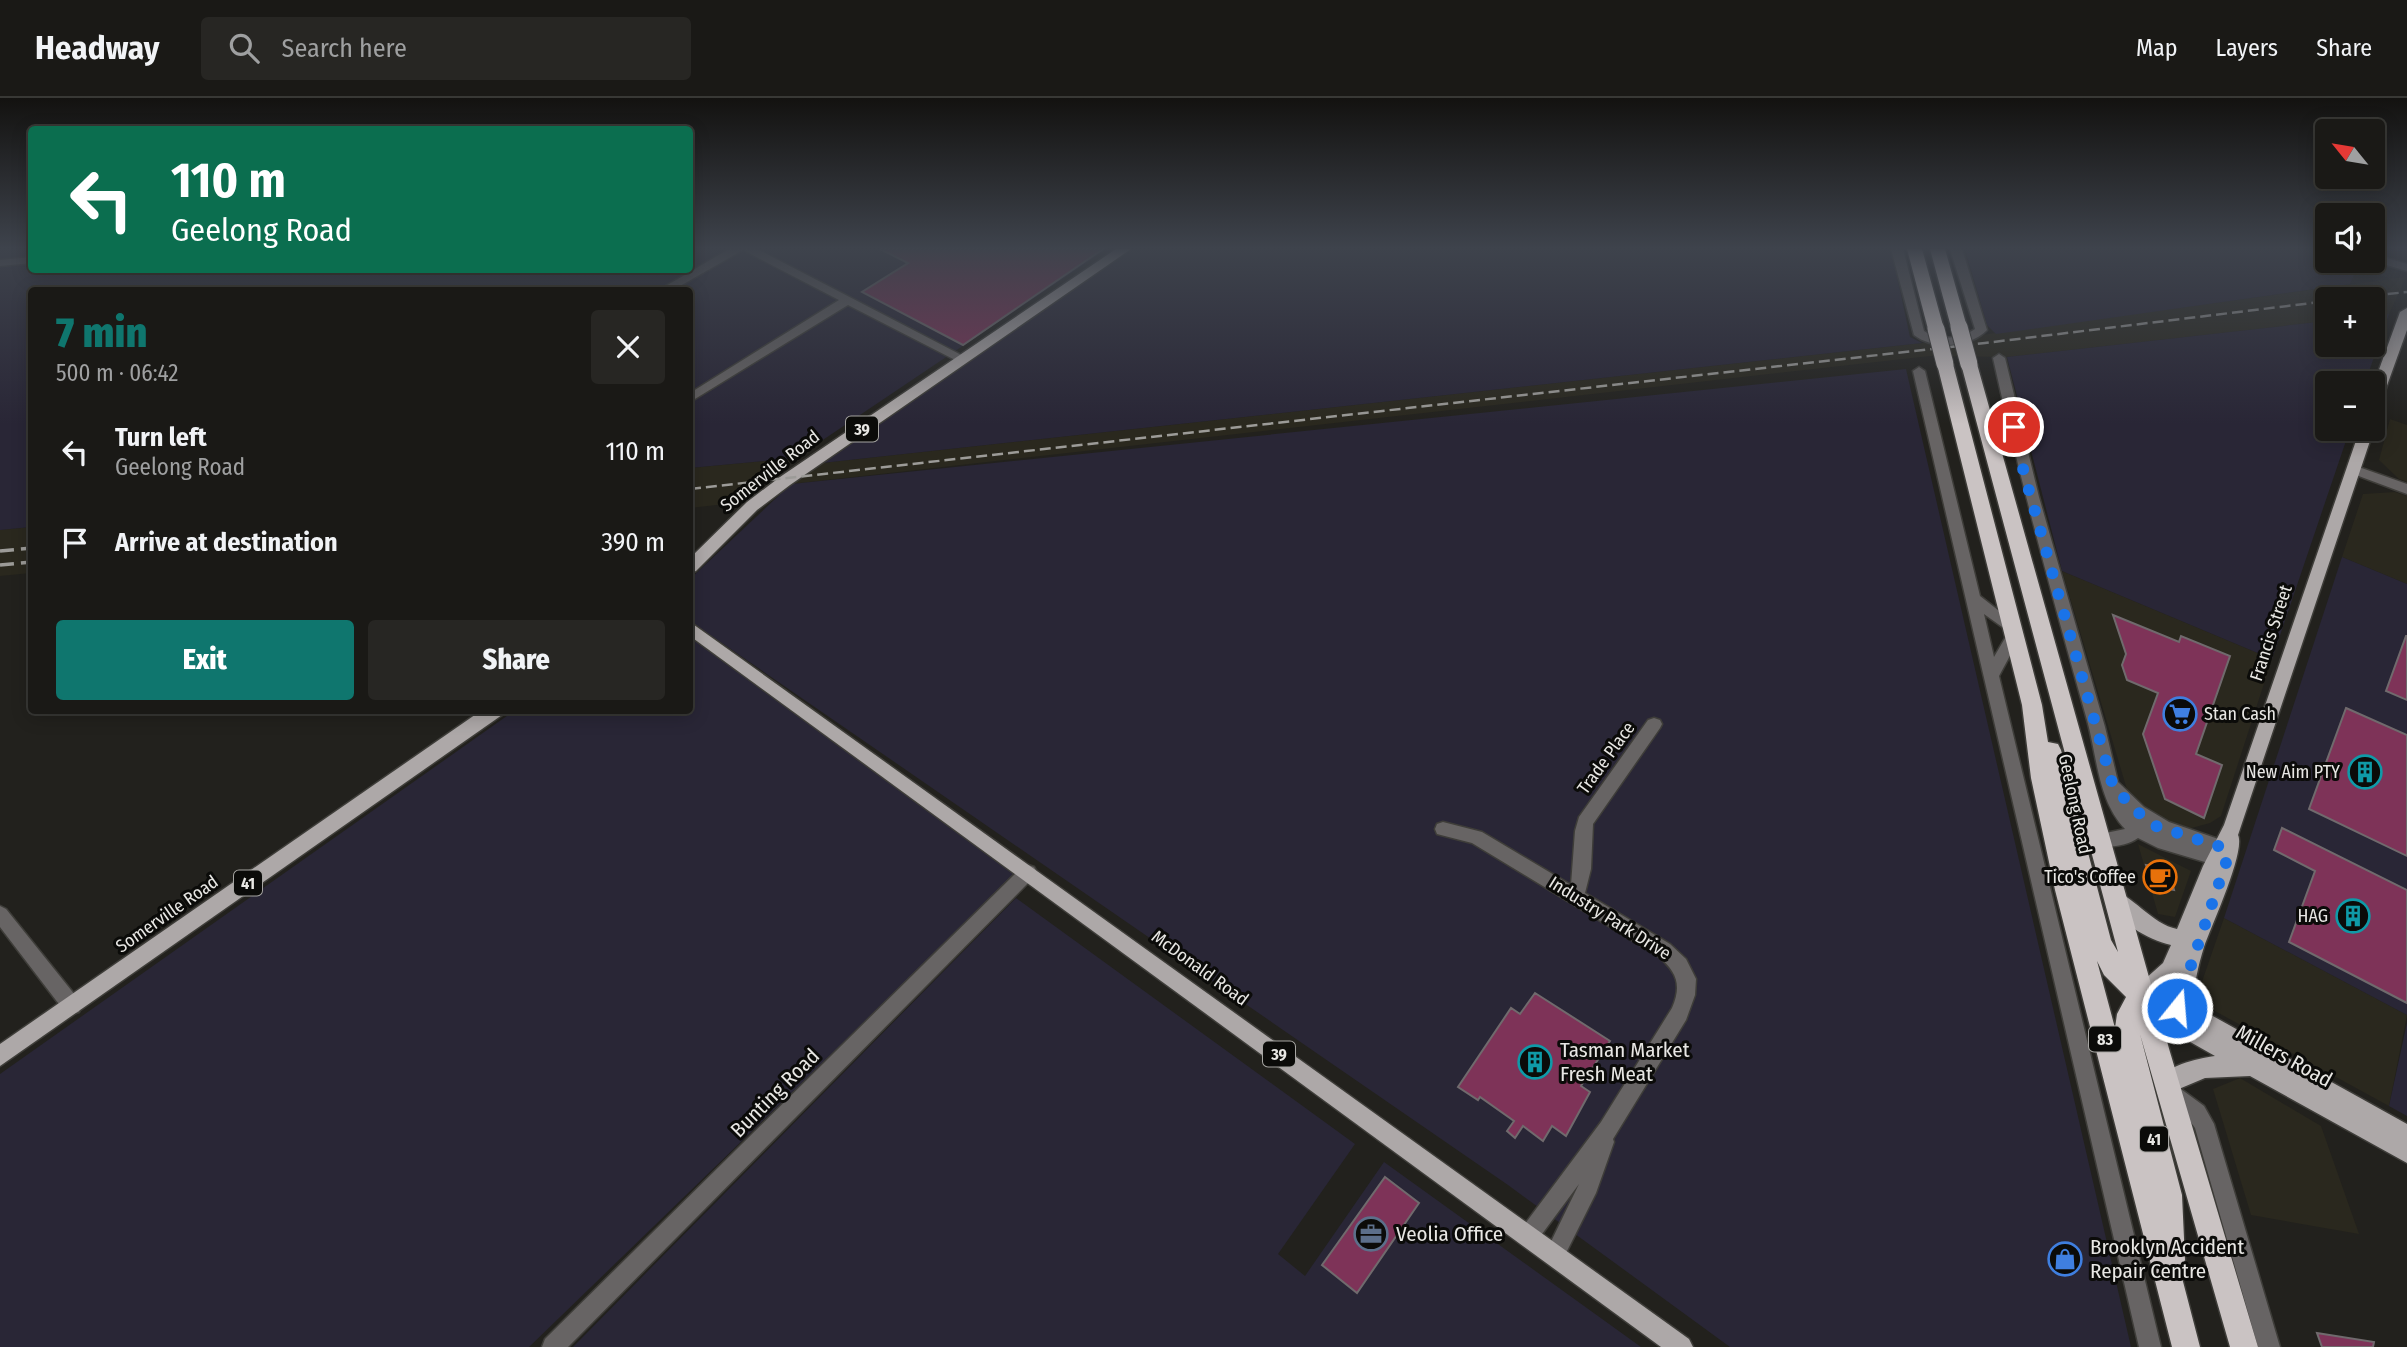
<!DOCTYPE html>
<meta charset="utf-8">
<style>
:root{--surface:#1a1916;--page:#272623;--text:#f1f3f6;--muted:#9fa0a1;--line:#383835;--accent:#0f766e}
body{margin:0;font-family:"Fira Sans Condensed",sans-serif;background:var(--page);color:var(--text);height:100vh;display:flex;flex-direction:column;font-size:26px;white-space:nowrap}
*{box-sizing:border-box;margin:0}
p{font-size:23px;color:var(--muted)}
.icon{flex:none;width:38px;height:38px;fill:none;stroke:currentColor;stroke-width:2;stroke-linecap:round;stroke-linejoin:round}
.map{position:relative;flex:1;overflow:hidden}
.drawer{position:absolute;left:28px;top:189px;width:665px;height:427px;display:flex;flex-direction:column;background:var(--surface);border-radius:7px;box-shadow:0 4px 18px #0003,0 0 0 2px var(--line)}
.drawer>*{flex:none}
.banner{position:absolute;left:28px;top:28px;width:665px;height:147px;border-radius:7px;box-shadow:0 4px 18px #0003,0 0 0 2px var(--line);background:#0b6e4f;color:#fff;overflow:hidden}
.needle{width:46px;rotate:300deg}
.tools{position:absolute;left:2315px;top:21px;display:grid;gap:14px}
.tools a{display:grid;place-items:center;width:70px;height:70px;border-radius:7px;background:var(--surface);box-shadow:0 4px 18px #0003,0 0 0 2px var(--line);font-size:35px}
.pin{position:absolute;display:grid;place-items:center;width:60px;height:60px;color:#fff;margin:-30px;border:4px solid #fff;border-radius:50%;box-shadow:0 2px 7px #0007}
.me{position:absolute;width:77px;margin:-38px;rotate:17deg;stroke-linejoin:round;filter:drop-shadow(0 0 5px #0008)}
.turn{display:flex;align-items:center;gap:24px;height:147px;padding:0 28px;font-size:32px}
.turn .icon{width:91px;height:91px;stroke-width:2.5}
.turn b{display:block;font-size:49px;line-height:60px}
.round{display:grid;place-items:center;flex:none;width:74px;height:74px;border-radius:7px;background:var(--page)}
.summary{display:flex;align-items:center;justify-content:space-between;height:119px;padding:0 28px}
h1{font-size:42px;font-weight:800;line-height:52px;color:var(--accent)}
.button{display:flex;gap:14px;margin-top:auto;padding:14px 28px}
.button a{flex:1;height:80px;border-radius:7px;background:var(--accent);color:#fff;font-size:28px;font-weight:800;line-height:80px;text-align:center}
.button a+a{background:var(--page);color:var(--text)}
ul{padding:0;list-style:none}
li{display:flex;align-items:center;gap:21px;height:91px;padding:0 28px}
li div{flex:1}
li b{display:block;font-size:26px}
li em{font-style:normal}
header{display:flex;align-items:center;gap:42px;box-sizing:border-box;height:98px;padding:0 35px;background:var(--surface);border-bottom:2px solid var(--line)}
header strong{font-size:33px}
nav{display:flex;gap:38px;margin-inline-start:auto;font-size:24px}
.search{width:490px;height:63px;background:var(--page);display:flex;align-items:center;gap:18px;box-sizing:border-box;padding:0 24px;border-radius:7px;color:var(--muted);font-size:26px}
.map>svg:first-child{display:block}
.built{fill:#2a281e}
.industrial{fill:#292636}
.building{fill:#7e3358;stroke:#706a6d;stroke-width:2}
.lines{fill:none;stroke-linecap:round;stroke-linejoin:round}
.minor-casing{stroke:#3e3d39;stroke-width:3}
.major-casing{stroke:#3e3d39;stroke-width:3}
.highway-casing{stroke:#3e3d39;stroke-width:3}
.minor{fill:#676464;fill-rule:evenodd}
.major{fill:#ada8a8;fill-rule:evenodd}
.highway{fill:#cac3c3;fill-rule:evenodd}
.rail-far1{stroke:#9c9b98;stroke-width:2.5;stroke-dasharray:11 5;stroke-linecap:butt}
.rail{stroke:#9c9b98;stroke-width:3.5;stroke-dasharray:14 7;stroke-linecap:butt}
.highway-bridge-casing{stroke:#3e3d39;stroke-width:19;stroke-linecap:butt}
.highway-bridge{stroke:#cac3c3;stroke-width:17}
.route{stroke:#1a73e8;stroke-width:12;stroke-dasharray:0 21.6}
.labels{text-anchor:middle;stroke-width:6;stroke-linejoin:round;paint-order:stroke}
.shield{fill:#0b0b09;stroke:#a6a5a2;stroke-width:2}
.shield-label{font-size:16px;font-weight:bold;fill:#e8e7e4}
.street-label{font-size:18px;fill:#e8e7e4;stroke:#0b0b09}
.poi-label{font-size:18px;fill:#e8e7e4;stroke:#0b0b09;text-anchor:end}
.near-poi-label{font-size:21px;fill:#e8e7e4;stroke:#0b0b09;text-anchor:start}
.near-street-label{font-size:21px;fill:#e8e7e4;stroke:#0b0b09}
</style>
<header>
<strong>Headway</strong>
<div class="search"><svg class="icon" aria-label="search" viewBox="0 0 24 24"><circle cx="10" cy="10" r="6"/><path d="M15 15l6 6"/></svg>Search here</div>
<nav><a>Map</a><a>Layers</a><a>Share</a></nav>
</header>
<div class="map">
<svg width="2407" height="1249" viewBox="0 0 2407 1249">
<rect width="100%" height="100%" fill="#22211d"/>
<g class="built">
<path d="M 2406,179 L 2389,216 L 2373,218 L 2373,201 L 2328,201 L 2327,223 L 2007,259 L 1930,258 L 791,386 L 822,365 L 1922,245 Z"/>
<path d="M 2390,321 L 2407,327 L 2407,384 L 2399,381 L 2379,362 Z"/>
<path d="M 796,360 L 734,405 L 690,410 L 690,370 Z"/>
<path d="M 2395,394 L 2407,398 L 2407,486 L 2342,459 L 2363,396 Z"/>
<path d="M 31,429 L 31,475 L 0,478 L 0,432 Z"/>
<path d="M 2062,473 L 2272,561 L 2221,718 L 2210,725 L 2188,731 L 2153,718 L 2128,695 Z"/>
<path d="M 2138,746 L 2191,773 L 2175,819 L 2158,816 Z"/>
<path d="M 2224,820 L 2407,917 L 2389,1008 L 2202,906 L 2197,898 Z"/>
<path d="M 2240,980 L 2321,1028 L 2359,1136 L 2251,1117 L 2213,991 Z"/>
</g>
<g class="industrial">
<path d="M 0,151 L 31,151 L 32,172 L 690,172 L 690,151 L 1107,151 L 796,360 L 690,370 L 690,192 L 32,192 L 31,429 L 0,432 Z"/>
<path d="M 1132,151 L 1891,151 L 1910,239 L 1922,245 L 822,365 Z"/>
<path d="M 1965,151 L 2322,151 L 2327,153 L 2328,163 L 2360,163 L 2350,186 L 1996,236 L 1987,227 Z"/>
<path d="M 2389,216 L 2365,285 L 2328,285 L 2328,331 L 2350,331 L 2272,561 L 2062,473 L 2007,259 L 2327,223 L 2328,247 L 2373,247 L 2373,218 Z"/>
<path d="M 1906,271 L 2131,1249 L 1730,1249 L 1508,1087 L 690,523 L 690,481 L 791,386 Z"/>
<path d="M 2342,459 L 2407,486 L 2407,917 L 2224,820 Z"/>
<path d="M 690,530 L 1024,770 L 529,1249 L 0,1249 L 0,976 L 514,613 L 690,612 Z"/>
<path d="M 1016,800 L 1355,1046 L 1278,1156 L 1305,1178 L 1384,1064 L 1641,1249 L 573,1249 Z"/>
<path d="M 2407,925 L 2407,1018 L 2389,1008 Z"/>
</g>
<g class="building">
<path d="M 880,151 L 1103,151 L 963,247 L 862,194 L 908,165 Z"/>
<path d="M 2113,517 L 2179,544 L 2181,538 L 2230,558 L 2196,656 L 2222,667 L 2204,720 L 2165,701 L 2143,636 L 2158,595 L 2127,582 L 2122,567 L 2126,556 Z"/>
<path d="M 2406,538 L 2407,538 L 2407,602 L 2386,593 Z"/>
<path d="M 2346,610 L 2407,637 L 2407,758 L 2309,711 Z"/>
<path d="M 2282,730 L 2407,792 L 2407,905 L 2289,844 L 2315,773 L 2274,752 Z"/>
<path d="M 2146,767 L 2168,770 L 2174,792 L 2153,788 Z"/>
<path d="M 1535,895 L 1610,943 L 1581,988 L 1590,994 L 1566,1038 L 1552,1028 L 1543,1043 L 1523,1028 L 1515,1040 L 1507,1033 L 1514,1023 L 1480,999 L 1478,1002 L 1458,989 L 1511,910 L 1520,916 Z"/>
<path d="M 1385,1079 L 1419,1105 L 1357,1195 L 1322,1167 Z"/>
<path d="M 2317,1235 L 2374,1244 L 2373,1249 L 2322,1249 Z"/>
</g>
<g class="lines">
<defs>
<g id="minor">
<path d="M 729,151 L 757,151 L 969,261 L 963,265 L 959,264 L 848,207 L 690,304 L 690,295 L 839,202 L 743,152 L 673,192 L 659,192 Z"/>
<path d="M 1891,151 L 1903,151 L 1924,233 C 1938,243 1960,241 1975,231 L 1950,151 L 1962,151 L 1987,232 C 1970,250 1933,252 1914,237 Z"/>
<path d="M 2373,156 L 2407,166 L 2407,173 L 2373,163 Z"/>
<path d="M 32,159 L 32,165 L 0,168 L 0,162 Z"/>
<path d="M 1999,256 L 2005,260 L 2039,399 L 2105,629 L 2118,684 L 2144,709 L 2169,724 L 2227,744 L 2229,749 L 2227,754 L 2222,756 L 2224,760 L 2221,765 L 2215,767 L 2158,750 L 2138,740 C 2129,747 2108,751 2096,747 L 2094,742 L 2096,737 L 2125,731 C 2098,703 2097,658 2087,622 C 2053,502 2020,382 1993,260 Z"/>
<path d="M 1919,269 L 1925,273 L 1980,498 L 2017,527 L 2015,531 L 2005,531 L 1984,516 L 1994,559 L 2008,535 L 2018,535 L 2020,539 L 1999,578 L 2161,1249 L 2139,1249 L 1913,273 Z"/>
<path d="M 2353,367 L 2407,386 L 2407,396 L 2348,374 L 2348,368 Z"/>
<path d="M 1654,620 L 1660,622 L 1662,626 L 1660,630 L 1593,726 L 1591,771 L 1585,795 L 1670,846 L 1686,861 L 1696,881 L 1695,897 L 1686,922 L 1613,1041 L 1614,1044 L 1596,1095 L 1562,1163 L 1555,1166 L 1548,1163 L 1545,1156 L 1579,1086 L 1536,1144 L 1529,1147 L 1522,1144 L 1519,1137 L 1522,1130 L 1601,1024 L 1672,910 C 1682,887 1677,874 1658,858 L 1472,745 L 1437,736 L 1435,731 L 1437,726 L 1443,724 L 1482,734 L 1571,787 L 1575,733 L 1579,719 L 1648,622 Z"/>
<path d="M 1028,767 L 1034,769 L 1037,774 L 1034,779 L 568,1249 L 542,1249 L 545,1241 L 1022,769 Z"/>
<path d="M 0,808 L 6,811 L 79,902 L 81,908 L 79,914 L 72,916 L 65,914 L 0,829 Z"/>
<path d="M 2170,983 L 2204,1008 L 2214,1026 L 2280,1249 L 2258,1249 L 2195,1030 C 2186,1015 2167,1008 2160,992 L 2163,985 Z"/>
</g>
<g id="major">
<path d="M 1116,151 L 1131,151 L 790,387 L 757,412 L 696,473 L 690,475 L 690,460 L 747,404 L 780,379 Z"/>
<path d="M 2407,210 L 2407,232 L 2380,307 L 2373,312 L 2373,288 L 2400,214 Z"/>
<path d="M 2373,329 L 2374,331 L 2238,737 C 2246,753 2211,829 2204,849 C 2198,868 2194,887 2193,907 L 2407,1026 L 2407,1065 L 2250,978 L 2205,980 L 2167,996 L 2159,993 L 2156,986 C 2165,967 2196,961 2215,958 L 2185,941 L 2135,906 L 2132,899 L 2135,890 L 2163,865 L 2171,847 C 2146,841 2118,824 2106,800 L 2109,794 C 2125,788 2151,827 2177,831 L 2203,768 L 2224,727 L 2360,331 ZM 2176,879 L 2173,900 L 2159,894 Z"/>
<path d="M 690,524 L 1689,1241 L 1693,1249 L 1661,1249 L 690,538 Z"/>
<path d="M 482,612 L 504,612 L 502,617 L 0,968 L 0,946 Z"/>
</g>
<g id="highway">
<path d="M 1907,151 L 1922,151 L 1944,231 L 1942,234 L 1936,236 L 1928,231 Z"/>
<path d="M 1930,151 L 1945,151 L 1967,229 L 1965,232 L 1959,234 L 1951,229 Z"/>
<path d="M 1945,261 L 1953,266 L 2042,607 L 2048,644 L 2058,646 L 2061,652 L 2111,842 L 2118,854 L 1961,266 L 1969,261 L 1977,266 L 2170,954 L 2258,1249 L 2230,1249 L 2140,936 L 2182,1097 L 2185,1162 L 2180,1172 L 2200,1249 L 2172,1249 L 2055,792 L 2031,680 L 2022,607 L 1937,266 ZM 2097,863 L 2104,877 L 2126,899 L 2117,916 L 2115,930 Z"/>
</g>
</defs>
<use href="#minor" class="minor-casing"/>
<use href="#major" class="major-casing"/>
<use href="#highway" class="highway-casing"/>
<use href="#minor" class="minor"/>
<use href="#major" class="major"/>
<use href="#highway" class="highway"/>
<g class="rail-far1">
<path d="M 2340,201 L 2407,194"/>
<path d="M 690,391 L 1985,245 L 2328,203"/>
</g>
<g class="rail">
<path d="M 0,453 L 32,450"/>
<path d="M 0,467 L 32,464"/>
</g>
<defs>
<g id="highway-bridge">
<path d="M 1959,229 L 1969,266"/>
<path d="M 1936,231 L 1945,266"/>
</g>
</defs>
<use href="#highway-bridge" class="highway-bridge-casing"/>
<use href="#highway-bridge" class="highway-bridge"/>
</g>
<linearGradient id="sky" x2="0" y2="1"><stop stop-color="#131210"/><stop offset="0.46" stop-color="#3e434c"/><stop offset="1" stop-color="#3e434c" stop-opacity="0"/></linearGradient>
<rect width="2407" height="326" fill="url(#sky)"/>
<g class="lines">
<path class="route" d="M 2014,329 L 2024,375 L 2113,688 L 2135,712 L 2156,728 L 2221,749 L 2228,759 L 2184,888 L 2182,913 L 2177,910"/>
</g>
<defs>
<symbol id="supermarket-ring" viewBox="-11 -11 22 22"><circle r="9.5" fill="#0b0b09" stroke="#3f7fe0" stroke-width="1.5"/><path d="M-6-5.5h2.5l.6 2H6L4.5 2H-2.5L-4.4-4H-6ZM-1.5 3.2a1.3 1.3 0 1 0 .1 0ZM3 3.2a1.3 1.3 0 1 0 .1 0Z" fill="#3f7fe0"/></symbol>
<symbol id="building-ring" viewBox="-11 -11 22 22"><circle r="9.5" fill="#0b0b09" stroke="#0f9aa8" stroke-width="1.5"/><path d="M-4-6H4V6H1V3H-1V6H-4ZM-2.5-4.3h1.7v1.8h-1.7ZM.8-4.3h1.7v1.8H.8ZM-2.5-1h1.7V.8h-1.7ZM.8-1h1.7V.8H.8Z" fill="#0f9aa8"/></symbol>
<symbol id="cafe-ring" viewBox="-11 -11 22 22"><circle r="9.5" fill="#0b0b09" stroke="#e8710a" stroke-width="1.5"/><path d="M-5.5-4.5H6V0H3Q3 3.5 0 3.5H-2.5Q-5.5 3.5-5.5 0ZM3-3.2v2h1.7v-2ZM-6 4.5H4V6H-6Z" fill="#e8710a"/></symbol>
<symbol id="office-ring" viewBox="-11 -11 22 22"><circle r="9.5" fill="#0b0b09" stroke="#5c6f8a" stroke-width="1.5"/><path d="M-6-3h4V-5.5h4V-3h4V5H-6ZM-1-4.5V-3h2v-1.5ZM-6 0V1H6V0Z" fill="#5c6f8a"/></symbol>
<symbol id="shop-ring" viewBox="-11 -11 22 22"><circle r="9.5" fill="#0b0b09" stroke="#3f7fe0" stroke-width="1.5"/><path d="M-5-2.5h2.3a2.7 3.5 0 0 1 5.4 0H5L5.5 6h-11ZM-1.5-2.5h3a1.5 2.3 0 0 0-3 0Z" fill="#3f7fe0"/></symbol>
</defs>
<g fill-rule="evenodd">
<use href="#supermarket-ring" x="2161" y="597" width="38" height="38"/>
<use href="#building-ring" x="2346" y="655" width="38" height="38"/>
<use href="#cafe-ring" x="2141" y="760" width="38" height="38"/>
<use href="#building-ring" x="2334" y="799" width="38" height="38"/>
<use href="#building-ring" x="1516" y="945" width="38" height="38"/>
<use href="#office-ring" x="1352" y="1117" width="38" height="38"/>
<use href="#shop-ring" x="2046" y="1142" width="38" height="38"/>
</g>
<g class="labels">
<g class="shield">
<rect x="846" y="318.5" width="32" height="25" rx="5"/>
<rect x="234" y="772.5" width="28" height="25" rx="5"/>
<rect x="2089" y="928.5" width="32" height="25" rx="5"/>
<rect x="1263" y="943.5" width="32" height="25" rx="5"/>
<rect x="2140" y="1028.5" width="28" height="25" rx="5"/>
</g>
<g class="shield-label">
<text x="862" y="337">39</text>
<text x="248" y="791">41</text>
<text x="2105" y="947">83</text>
<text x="1279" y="962">39</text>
<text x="2154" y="1047">41</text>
</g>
<g class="street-label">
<text transform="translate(770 373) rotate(-38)" y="6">Somerville Road</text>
<text transform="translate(2271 535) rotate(-72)" y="6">Francis Street</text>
<text transform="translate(1606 660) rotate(-54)" y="6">Trade Place</text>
<text transform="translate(2075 706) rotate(78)" y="6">Geelong Road</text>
<text transform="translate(167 816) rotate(-35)" y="6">Somerville Road</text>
<text transform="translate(1610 820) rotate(32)" y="6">Industry Park Drive</text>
<text transform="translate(1200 870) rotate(36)" y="6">McDonald Road</text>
</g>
<g class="poi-label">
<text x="2204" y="622" text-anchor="start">Stan Cash</text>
<text x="2340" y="680">New Aim PTY</text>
<text x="2136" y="785">Tico's Coffee</text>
<text x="2328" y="824">HAG</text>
</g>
<g class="near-poi-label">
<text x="1560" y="959">Tasman Market<tspan x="1560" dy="24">Fresh Meat</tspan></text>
<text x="1396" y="1143">Veolia Office</text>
<text x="2090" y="1156">Brooklyn Accident<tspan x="2090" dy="24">Repair Centre</tspan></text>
</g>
<g class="near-street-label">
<text transform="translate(2284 958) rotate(29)" y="7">Millers Road</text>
<text transform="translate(775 995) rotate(-45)" y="7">Bunting Road</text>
</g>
</g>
</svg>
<div class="tools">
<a><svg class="needle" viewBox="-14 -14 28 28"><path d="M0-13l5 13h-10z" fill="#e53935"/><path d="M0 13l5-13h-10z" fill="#9fa0a1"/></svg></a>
<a><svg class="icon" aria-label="sound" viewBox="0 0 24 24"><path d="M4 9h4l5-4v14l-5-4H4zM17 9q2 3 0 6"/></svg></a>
<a>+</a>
<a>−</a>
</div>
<div class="pin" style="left:2014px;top:329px;background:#d93025"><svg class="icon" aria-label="arrive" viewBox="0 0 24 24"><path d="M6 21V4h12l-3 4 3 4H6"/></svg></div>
<svg class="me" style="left:2177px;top:910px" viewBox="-20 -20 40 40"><circle r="17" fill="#1a73e8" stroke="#fff" stroke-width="3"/><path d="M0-11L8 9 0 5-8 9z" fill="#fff"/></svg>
<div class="banner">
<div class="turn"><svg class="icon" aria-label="left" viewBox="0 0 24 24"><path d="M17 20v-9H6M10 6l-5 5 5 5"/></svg><div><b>110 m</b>Geelong Road</div></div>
</div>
<section class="drawer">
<div class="summary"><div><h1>7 min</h1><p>500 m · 06:42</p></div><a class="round"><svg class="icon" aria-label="close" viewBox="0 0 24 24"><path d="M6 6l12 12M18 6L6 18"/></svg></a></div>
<ul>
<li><svg class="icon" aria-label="left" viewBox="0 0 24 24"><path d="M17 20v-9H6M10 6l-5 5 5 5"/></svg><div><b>Turn left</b><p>Geelong Road</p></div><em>110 m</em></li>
<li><svg class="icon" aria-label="arrive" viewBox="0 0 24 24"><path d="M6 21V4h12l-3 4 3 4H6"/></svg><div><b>Arrive at destination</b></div><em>390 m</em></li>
</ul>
<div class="button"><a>Exit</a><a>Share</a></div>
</section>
</div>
